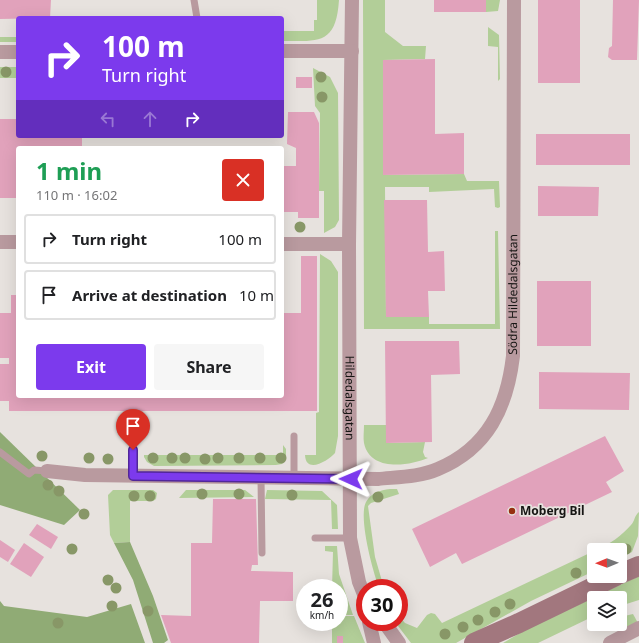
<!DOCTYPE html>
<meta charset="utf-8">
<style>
:root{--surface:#fff;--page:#f6f6f6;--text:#202124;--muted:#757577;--line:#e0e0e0;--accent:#7c3aed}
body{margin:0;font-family:"Noto Sans",sans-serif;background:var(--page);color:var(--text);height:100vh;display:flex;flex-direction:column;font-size:15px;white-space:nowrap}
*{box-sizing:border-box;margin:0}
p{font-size:13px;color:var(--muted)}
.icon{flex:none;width:22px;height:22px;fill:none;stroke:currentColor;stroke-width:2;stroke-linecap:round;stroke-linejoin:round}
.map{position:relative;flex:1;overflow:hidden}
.side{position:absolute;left:16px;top:146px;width:268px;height:252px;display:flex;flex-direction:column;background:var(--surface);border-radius:4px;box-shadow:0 4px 16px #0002}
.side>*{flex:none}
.top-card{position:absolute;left:16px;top:16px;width:268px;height:122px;border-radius:4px;box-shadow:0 4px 16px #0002;background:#7c3aed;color:#fff;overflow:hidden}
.needle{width:26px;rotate:269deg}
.fabs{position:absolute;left:587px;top:543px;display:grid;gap:8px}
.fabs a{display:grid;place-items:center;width:40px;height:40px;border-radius:4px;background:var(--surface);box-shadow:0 4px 16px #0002;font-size:20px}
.speed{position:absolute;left:296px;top:579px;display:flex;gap:8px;font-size:20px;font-weight:700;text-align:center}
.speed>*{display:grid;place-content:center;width:52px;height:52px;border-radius:50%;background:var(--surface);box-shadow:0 4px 16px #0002;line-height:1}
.speed small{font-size:10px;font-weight:400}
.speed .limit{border:6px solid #d22;background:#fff;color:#111}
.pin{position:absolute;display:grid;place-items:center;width:34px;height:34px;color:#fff;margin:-41px -17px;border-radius:50% 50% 50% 0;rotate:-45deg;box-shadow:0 0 4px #0007}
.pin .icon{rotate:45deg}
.me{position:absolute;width:44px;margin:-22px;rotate:271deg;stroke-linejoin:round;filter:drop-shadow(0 0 3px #0008)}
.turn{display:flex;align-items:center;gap:14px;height:84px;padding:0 20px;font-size:18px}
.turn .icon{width:52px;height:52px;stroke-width:2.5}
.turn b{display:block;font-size:28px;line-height:34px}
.lanes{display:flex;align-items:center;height:38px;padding:0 20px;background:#0003;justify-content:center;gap:20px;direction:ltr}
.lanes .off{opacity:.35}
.round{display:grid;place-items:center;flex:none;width:42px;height:42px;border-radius:4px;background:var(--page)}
.summary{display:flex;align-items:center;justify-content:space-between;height:68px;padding:0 20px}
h1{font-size:24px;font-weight:700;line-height:30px;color:#1e9e55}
.button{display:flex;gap:8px;margin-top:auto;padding:8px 20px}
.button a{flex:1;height:46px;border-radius:4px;background:var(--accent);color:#fff;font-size:16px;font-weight:700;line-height:46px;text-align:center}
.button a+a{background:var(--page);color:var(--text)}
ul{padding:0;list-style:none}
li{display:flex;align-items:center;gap:12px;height:50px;margin:0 8px 6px;padding:0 12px;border:2px solid var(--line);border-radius:4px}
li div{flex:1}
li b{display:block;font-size:15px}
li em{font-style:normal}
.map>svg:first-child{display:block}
.green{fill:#b2ce98}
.forest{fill:#90ab75}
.building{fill:#e1a2bb}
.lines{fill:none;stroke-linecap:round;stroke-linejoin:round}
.lane{stroke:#b99a9f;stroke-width:7}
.street{stroke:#b99a9f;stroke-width:14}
.secondary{stroke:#a2777e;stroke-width:20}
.tree{fill:#889767}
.route-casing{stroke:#51269a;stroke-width:10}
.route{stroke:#7c3aed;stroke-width:7}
.poi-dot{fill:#973010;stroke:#e7e2de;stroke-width:1.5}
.labels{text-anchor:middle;stroke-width:3.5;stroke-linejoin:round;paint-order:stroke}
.street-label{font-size:12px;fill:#171614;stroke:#e7e2de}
.poi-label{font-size:12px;font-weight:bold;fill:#171614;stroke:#e7e2de;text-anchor:start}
</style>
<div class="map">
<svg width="639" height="643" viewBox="0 0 639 643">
<rect width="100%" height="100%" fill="#e7e2de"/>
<g class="green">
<path d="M 317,0 L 339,0 C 336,45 319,41 282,41 L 282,31 L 314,31 L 314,20 L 317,20 Z"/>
<path d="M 363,0 L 385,0 L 385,32 L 403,46 L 426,46 L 425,59 L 383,60 L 383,175 L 464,174 L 467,181 L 499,181 L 500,207 L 498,208 L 495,207 L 494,189 L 429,192 L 429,187 L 385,187 L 386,317 L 429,317 L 429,324 L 495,324 L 495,231 L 498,231 L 500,329 L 364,329 Z"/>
<path d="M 486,0 L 500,0 L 498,11 L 486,12 Z"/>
<path d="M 488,27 L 499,35 L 500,79 L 498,81 L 498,47 L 488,46 Z"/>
<rect x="0" y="37" width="18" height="5"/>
<rect x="0" y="67" width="18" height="11"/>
<path d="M 313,68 L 330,77 L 338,93 L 339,220 L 335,227 L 324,233 L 324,191 L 319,191 L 320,113 L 315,106 Z"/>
<path d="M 320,254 L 331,261 L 338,272 L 338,436 L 335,453 C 329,460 306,475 305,455 L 316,455 L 316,413 L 319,412 Z"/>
<path d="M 364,425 L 386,425 L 387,443 L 425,442 L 423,452 L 425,457 L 428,458 C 409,466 370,472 364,443 C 363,438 364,431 364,425 Z"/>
<path d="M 283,445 L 286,449 L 286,459 L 282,464 L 276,465 L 154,466 L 147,462 L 144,457 L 144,455 L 283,455 Z"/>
<path d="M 390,489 L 397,489 L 399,494 L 371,503 L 368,506 L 375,557 L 384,588 L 379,588 C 373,572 358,517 366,502 C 371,493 380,490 390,489 Z"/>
<path d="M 113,490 L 153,490 L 157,493 L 156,499 L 153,501 L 130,501 L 130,542 L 114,543 L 110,535 L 108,495 Z"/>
<path d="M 186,490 L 245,490 L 254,497 L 179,498 Z"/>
<path d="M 267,490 L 322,491 L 337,505 L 338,529 L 332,529 L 331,500 L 265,499 Z"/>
<path d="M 639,512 L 638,536 L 632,552 L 620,558 L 620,550 L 597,550 C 610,544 621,536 631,525 C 635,521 634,516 639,512 Z"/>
<path d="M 325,546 L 337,546 L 339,574 L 353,615 L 339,615 L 339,588 L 332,588 L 333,552 L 325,551 Z"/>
<path d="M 594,551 L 594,571 L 531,601 L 456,643 L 411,643 L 395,622 L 399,622 L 399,616 L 405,623 L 417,628 L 427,615 L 431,613 L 435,614 L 442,623 Z"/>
<path d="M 639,576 L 639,600 L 620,606 L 620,598 L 594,598 L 594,616 L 538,643 L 503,643 L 527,629 Z"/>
<path d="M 633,614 L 638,623 L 623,631 L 620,617 Z"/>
<path d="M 339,616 L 354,616 L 365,643 L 332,643 L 332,622 L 339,622 Z"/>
</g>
<g class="forest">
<path d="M 0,432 L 80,510 L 64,525 L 0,505 Z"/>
<path d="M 130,542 L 153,596 L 168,640 L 164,643 L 153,643 L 133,580 L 114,543 Z"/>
<path d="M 0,601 L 4,606 L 87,617 L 131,604 L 145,643 L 0,643 Z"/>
</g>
<g class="building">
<path d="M 0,0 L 51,0 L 50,18 L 0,19 Z"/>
<rect x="434" y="0" width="52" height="12"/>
<rect x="538" y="0" width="42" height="83"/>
<path d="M 613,0 L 639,0 L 637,60 L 612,60 L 608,57 L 609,48 L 612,46 Z"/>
<path d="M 435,59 L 435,134 L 464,133 L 464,174 L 383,175 L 383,60 Z"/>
<rect x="296" y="77" width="16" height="11"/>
<path d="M 288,112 L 314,112 L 319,123 L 319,218 L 298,218 L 298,212 L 282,212 L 282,166 L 296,166 L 296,148 L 287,144 Z"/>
<path d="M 0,119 L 18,119 L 18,136 L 82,136 L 82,148 L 18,148 L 18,198 L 0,198 Z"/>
<rect x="536" y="134" width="94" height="31"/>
<path d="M 538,186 L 599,187 L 598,216 L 538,216 Z"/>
<path d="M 384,200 L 427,200 L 428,252 L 444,251 L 445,291 L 428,291 L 429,317 L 386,317 Z"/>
<path d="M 301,256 L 317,256 L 317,411 L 9,411 L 9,401 L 0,401 L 0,364 L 9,364 L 9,358 L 0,358 L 0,313 L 11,313 L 11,295 L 18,295 L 18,396 L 282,396 L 282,313 L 301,313 Z"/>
<rect x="537" y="281" width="54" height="65"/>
<path d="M 385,341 L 459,341 L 460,374 L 431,375 L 432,442 L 386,443 Z"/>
<path d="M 539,372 L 630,373 L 629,410 L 539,409 Z"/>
<path d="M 605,436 L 624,471 L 606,482 L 612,492 L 462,564 L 456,553 L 430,567 L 412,529 Z"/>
<path d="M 213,499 L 256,499 L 258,565 L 252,565 L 251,571 L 293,572 L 293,601 L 260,601 L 259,643 L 171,643 L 161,615 L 191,616 L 191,543 L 212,543 Z"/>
<path d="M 37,524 L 58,537 L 51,549 L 29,535 Z"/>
<path d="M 0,540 L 15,550 L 8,562 L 0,557 Z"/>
<path d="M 24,543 L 44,557 L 31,577 L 10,564 Z"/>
<rect x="337" y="636" width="6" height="7"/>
</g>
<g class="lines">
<g class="lane">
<path d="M 194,0 L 197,18"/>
<path d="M 294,436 L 294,478"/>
<path d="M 0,452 L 29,474 L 34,470 L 47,471"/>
<path d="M 133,476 L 133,437"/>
<path d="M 261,478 L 262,553"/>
<path d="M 315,538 L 350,538"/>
</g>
<g class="street">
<path id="s1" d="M 352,0 L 349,244 L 350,538 L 359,582 L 365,597"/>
<path d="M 282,51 L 352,51"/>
<path d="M 0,52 L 18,52"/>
<path d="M 0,242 L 18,242"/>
<path d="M 282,244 L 349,244"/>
<path id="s2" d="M 47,471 L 85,475 L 378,479 C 397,477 420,477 438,469 C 488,448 507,407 513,356 L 514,0"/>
<path d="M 369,622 L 374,643"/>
<path d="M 384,622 L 399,643"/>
<path d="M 610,643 L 639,628"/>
</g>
<g class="secondary">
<path d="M 620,574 L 639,566"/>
<path d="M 474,643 L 519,623 L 616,576"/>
</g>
</g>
<g class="tree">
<circle cx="6" cy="72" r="5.5"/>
<circle cx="321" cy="77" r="5.5"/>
<circle cx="322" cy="97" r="5.5"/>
<circle cx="300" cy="227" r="5.5"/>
<circle cx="42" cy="456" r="5.5"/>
<circle cx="89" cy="458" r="5.5"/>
<circle cx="153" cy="458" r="5.5"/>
<circle cx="172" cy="458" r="5.5"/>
<circle cx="185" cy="458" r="5.5"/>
<circle cx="218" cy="458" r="5.5"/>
<circle cx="239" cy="458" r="5.5"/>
<circle cx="260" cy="458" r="5.5"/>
<circle cx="281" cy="458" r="5.5"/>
<circle cx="108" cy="459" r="5.5"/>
<circle cx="205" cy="459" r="5.5"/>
<circle cx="48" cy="485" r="5.5"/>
<circle cx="59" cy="491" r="5.5"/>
<circle cx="202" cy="494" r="5.5"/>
<circle cx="239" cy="494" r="5.5"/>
<circle cx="292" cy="495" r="5.5"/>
<circle cx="134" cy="496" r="5.5"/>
<circle cx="150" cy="496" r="5.5"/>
<circle cx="378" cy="497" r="5.5"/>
<circle cx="84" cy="514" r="5.5"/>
<circle cx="72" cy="549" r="5.5"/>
<circle cx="626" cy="549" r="5.5"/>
<circle cx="576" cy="573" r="5.5"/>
<circle cx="108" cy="580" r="5.5"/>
<circle cx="116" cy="588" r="5.5"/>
<circle cx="510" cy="604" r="5.5"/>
<circle cx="112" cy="606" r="5.5"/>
<circle cx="148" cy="611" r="5.5"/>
<circle cx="495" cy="612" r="5.5"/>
<circle cx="478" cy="620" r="5.5"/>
<circle cx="58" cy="623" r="5.5"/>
<circle cx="463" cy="627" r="5.5"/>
<circle cx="445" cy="634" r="5.5"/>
</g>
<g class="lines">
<defs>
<path id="route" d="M 133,450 L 133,476 L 351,479"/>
</defs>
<use href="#route" class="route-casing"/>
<use href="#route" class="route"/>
</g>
<circle class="poi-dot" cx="512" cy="511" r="4"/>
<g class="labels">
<g class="street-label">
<text dy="4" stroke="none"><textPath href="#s2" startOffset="597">Södra Hildedalsgatan</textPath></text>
<text dy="4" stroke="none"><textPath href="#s1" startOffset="398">Hildedalsgatan</textPath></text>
</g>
<g class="poi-label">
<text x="520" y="515">Moberg Bil</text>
</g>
</g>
</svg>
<div class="fabs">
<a><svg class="needle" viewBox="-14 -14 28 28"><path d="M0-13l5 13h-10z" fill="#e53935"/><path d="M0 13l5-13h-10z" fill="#757577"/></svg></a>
<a><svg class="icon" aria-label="layers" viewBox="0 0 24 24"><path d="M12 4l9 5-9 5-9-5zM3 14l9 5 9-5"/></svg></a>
</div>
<div class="speed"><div>26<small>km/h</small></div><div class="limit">30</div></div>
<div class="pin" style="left:133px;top:450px;background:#d93025"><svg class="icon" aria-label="arrive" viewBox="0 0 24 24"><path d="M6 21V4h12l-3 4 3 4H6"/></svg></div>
<svg class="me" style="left:351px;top:479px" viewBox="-20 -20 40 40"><path d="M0-17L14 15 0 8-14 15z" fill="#7c3aed" stroke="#fff" stroke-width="4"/></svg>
<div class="top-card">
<div class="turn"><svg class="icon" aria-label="right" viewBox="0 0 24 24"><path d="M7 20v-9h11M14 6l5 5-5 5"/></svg><div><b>100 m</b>Turn right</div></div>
<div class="lanes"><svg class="icon off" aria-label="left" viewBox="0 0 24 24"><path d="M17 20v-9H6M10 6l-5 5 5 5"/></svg><svg class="icon off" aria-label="ahead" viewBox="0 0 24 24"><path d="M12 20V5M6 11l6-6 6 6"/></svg><svg class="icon" aria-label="right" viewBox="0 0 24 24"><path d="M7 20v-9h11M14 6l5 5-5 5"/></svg></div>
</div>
<section class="side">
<div class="summary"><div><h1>1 min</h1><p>110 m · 16:02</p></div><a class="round" style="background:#d93025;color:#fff"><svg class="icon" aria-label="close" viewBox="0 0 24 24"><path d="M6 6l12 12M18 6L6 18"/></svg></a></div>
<ul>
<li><svg class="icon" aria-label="right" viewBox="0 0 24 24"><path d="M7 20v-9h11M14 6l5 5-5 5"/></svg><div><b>Turn right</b></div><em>100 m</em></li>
<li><svg class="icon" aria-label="arrive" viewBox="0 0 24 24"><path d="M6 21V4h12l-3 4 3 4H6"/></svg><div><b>Arrive at destination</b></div><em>10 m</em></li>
</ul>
<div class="button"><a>Exit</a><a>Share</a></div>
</section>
</div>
